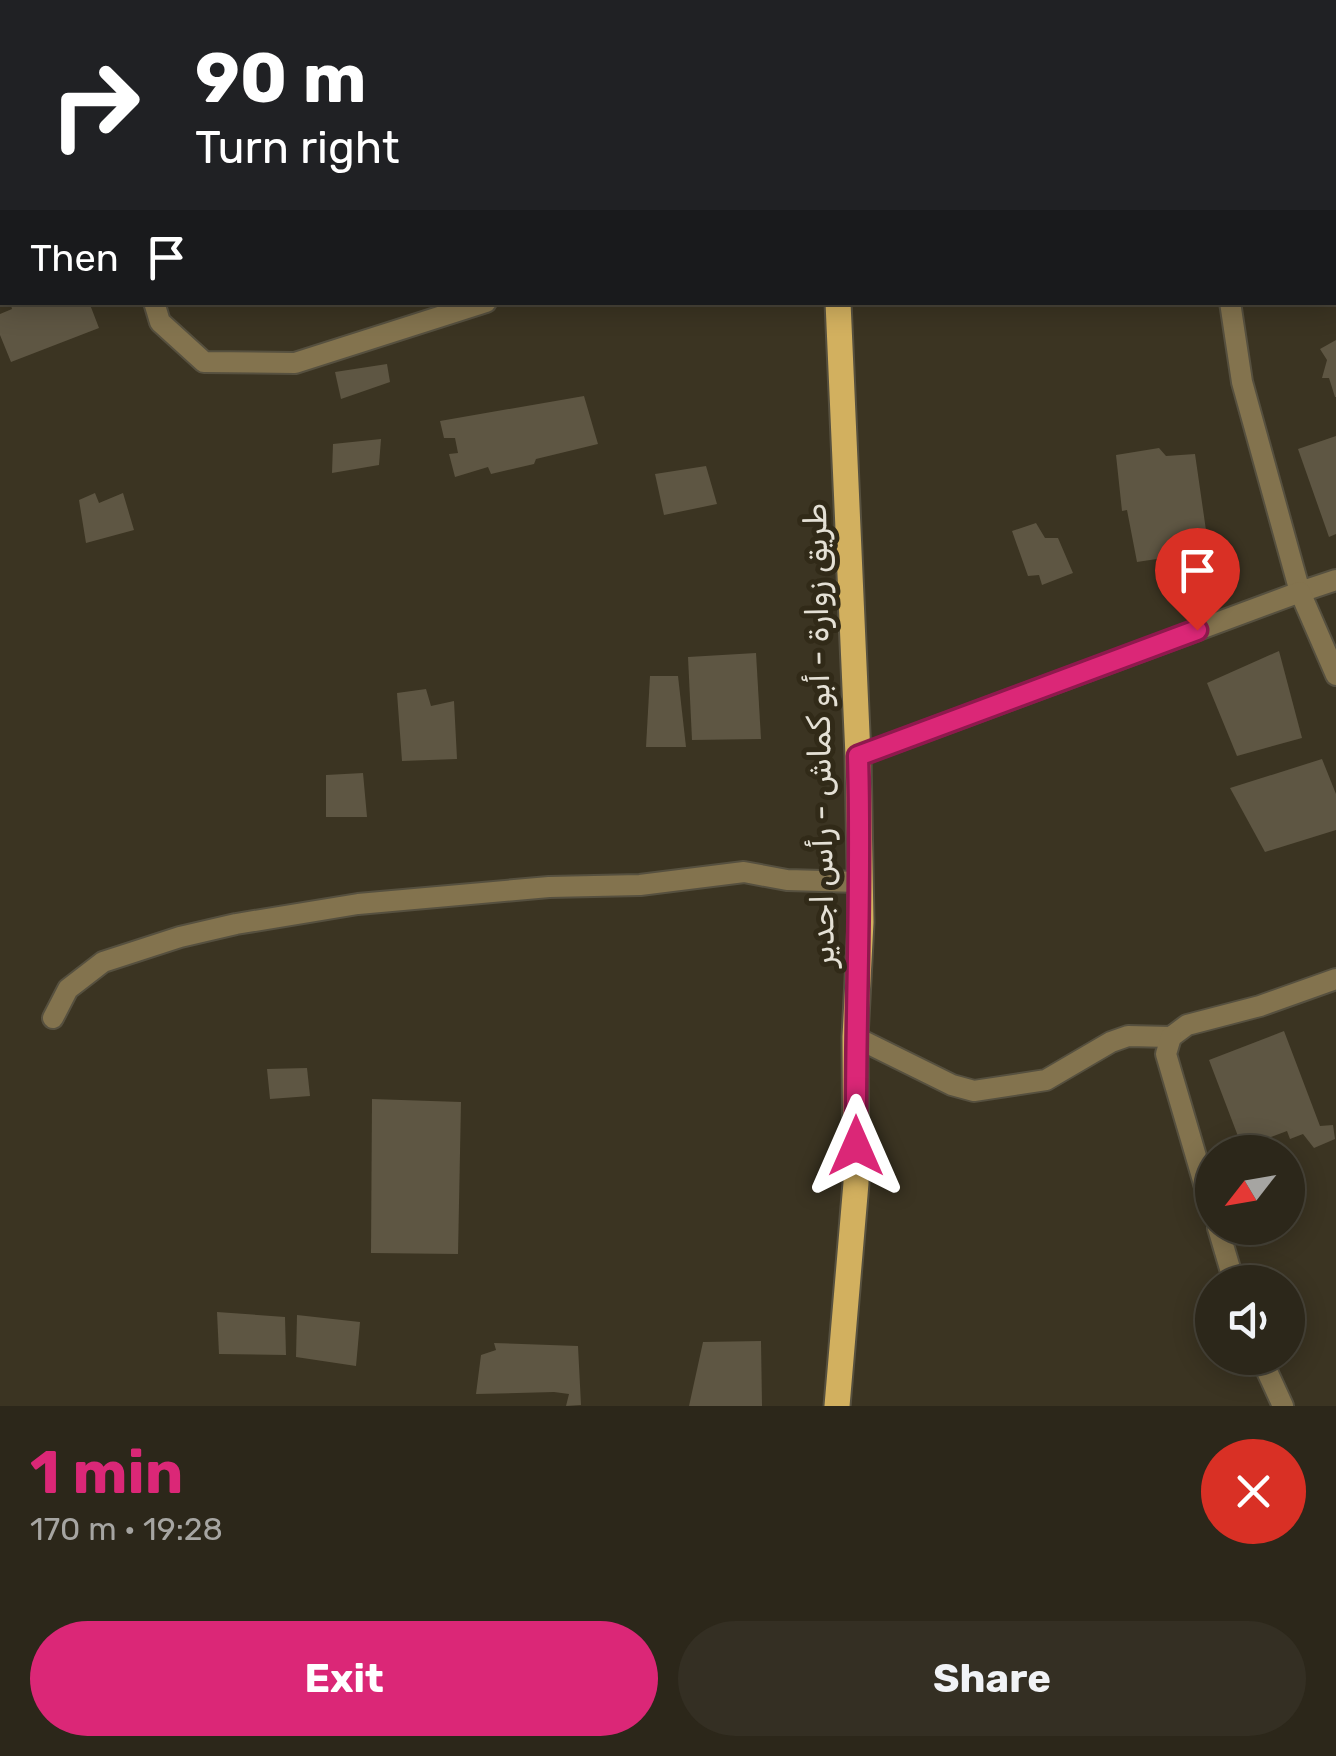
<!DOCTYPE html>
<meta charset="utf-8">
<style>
:root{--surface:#2c271a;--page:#342f23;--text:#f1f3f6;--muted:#a6a5a2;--line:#484439;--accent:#db2777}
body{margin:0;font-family:Rubik,Cairo,sans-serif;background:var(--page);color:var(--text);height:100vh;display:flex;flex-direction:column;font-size:38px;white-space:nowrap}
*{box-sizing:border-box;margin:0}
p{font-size:32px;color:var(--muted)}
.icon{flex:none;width:55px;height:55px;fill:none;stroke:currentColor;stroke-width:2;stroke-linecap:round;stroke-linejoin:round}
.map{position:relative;height:1406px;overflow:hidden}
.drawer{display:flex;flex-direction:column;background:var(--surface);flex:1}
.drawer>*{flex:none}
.top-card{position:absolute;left:0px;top:0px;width:1338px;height:305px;box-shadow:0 5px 25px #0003,0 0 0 2px var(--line);background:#202124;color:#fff;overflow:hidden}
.needle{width:65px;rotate:239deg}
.buttons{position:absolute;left:1195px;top:1135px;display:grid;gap:20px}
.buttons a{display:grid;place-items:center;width:110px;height:110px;border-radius:50%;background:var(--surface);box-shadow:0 5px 25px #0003,0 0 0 2px var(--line);font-size:50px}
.pin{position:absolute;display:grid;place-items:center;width:85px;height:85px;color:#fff;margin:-102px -42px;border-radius:50% 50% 50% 0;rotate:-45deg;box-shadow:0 0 10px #0007}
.pin .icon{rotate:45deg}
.me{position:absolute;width:110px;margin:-55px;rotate:0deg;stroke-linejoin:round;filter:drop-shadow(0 0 8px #0008)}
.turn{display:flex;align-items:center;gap:35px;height:210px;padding:0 30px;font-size:45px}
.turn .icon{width:130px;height:130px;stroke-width:2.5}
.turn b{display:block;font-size:70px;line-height:85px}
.then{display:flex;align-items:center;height:95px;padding:0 30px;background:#0003;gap:20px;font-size:38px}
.round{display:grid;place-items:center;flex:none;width:105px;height:105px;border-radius:52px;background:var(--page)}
.overview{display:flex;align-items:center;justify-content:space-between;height:170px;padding:0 30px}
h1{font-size:60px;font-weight:700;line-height:75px;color:var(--accent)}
.primary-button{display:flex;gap:20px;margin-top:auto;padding:20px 30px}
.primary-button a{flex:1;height:115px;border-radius:60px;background:var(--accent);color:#fff;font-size:40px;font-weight:700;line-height:115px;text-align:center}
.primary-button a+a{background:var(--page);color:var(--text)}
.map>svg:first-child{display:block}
.building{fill:#5e5643}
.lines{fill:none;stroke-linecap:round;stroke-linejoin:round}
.street-casing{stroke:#56503f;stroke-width:24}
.primary-casing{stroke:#56503f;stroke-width:29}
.street{stroke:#83734e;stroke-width:20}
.primary{stroke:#d2b05f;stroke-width:25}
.route-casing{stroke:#8e194d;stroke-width:25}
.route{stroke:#db2777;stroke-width:18}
.labels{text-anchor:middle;stroke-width:10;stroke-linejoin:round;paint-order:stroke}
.street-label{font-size:32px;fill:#e4e0d5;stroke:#312a18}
</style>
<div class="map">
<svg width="1336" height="1406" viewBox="0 0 1336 1406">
<rect width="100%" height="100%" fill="#3b3422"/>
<g class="building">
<path d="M 10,302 L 89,302 L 99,328 L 11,362 L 0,335 L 0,314 L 12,309 Z"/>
<path d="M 1336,340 L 1336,397 L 1335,397 L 1329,378 L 1322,378 L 1327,360 L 1320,349 Z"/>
<path d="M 387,364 L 390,382 L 341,399 L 335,372 Z"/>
<path d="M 584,396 L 598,444 L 536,459 L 534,464 L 491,474 L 488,467 L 455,477 L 449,454 L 458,453 L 455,438 L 444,438 L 440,421 Z"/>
<path d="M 1336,436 L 1336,534 L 1329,537 L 1298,449 Z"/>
<path d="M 381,439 L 379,465 L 332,473 L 333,444 Z"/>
<path d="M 1159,448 L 1166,456 L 1195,454 L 1209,551 L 1137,562 L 1127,510 L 1122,511 L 1116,455 Z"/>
<path d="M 706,466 L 717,504 L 664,515 L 655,474 Z"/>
<path d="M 95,493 L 99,503 L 123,493 L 134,530 L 86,543 L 79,500 Z"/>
<path d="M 1036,523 L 1045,538 L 1058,538 L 1073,573 L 1042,585 L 1039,575 L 1028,576 L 1012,531 Z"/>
<path d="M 1279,651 L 1302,738 L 1237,756 L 1207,683 Z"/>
<path d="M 756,653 L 761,739 L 692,740 L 688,657 Z"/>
<path d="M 650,676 L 678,676 L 686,747 L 646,747 Z"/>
<path d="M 426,689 L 431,706 L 454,701 L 457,759 L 402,761 L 397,693 Z"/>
<path d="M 1322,759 L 1336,794 L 1336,830 L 1265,852 L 1230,788 Z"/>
<path d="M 363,773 L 367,817 L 326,817 L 326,775 Z"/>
<path d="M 1284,1031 L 1320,1126 L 1333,1125 L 1335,1139 L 1314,1148 L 1303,1134 L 1290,1139 L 1287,1131 L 1271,1137 L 1274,1144 L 1244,1152 L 1209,1060 Z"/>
<path d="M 307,1068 L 310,1096 L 270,1099 L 267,1069 Z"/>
<path d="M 372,1099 L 461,1102 L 458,1254 L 371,1253 Z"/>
<path d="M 217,1312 L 285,1317 L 286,1355 L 219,1354 Z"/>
<path d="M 297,1315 L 360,1322 L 356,1366 L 296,1357 Z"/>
<path d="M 761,1341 L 762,1406 L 689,1406 L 703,1342 Z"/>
<path d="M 494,1343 L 578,1346 L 581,1405 L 566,1406 L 569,1394 L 554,1392 L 476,1394 L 481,1355 L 496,1350 Z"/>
</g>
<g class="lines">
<defs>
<g id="street">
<path d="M 55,0 L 55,2"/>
<path d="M 1253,2 L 1253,0"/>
<path d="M 1335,286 L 1336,286"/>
<path d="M 154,302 L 160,322 L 204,362 L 295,363 L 486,302"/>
<path d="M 1230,302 L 1242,382 L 1300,592 L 1336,580"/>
<path d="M 858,756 L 1300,592 L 1336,675"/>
<path d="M 53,1018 L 68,989 L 103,962 L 180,937 L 236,924 L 358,904 L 549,887 L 640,885 L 744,872 L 787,880 L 859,882"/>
<path d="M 855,1037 L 952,1085 L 974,1091 L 1046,1080 L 1111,1042 L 1128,1036 L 1171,1037 L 1187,1025 L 1260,1006 L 1336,979"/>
<path d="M 1171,1037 L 1166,1054 L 1212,1211"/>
<path d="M 1218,1228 L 1234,1282"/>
<path d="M 1261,1358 L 1283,1406"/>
</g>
<g id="primary">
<path d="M 840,2 L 840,0"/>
<path d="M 837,1406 L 856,1183 L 855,1037 L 861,922 L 858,756 L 838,302"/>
</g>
</defs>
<use href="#street" class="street-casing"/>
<use href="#primary" class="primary-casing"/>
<use href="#street" class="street"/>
<use href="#primary" class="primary"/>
</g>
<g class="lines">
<defs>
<path id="route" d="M 856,1146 C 855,1016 862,887 858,756 L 1197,630"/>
</defs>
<use href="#route" class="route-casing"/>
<use href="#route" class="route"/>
</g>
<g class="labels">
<g class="street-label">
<text transform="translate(819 735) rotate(-91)" y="11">طريق زوارة - أبو كماش - رأس اجدير</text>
</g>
</g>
</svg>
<div class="buttons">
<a><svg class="needle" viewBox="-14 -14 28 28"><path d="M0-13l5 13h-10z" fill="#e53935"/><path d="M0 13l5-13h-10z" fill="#a6a5a2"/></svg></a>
<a><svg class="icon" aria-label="sound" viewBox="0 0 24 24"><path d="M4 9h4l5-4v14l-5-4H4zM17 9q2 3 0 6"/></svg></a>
</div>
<div class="pin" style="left:1197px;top:630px;background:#d93025"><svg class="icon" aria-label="arrive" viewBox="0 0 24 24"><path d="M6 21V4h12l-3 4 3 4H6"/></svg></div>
<svg class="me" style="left:856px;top:1146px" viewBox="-20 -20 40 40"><path d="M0-17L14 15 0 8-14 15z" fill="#db2777" stroke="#fff" stroke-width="4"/></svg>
<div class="top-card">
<div class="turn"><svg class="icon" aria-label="right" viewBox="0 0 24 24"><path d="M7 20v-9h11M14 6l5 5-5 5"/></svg><div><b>90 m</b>Turn right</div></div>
<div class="then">Then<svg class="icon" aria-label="arrive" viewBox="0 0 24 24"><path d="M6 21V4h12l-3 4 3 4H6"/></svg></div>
</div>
</div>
<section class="drawer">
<div class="overview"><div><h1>1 min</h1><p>170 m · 19:28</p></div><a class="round" style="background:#d93025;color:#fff"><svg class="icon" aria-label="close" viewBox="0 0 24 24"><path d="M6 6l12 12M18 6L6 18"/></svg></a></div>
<div class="primary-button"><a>Exit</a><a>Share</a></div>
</section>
